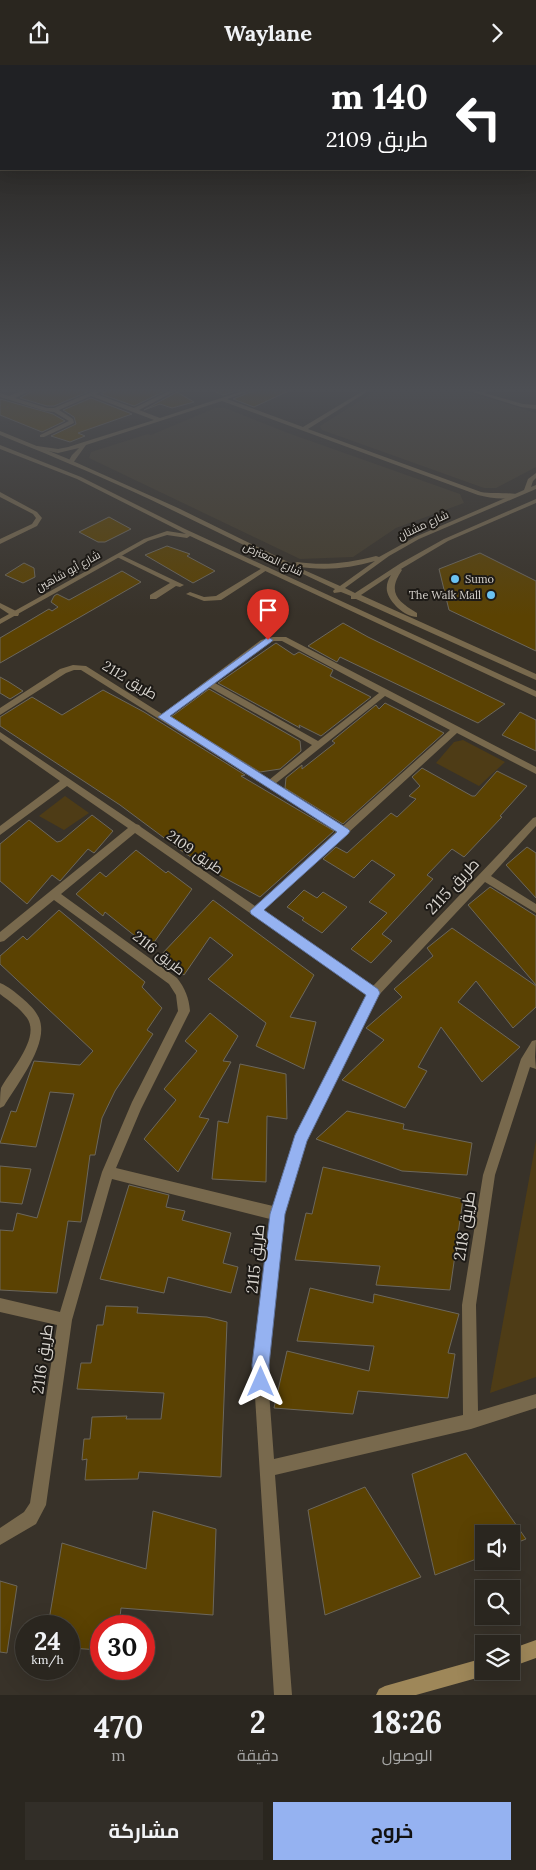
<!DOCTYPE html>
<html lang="ar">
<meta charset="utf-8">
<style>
:root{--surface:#2a261f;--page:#322e28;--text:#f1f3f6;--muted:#a5a5a4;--line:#46433d;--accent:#95b2f1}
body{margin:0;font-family:Lora,Cairo,serif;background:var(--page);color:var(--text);direction:rtl;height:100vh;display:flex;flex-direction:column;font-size:19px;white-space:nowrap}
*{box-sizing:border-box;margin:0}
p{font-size:16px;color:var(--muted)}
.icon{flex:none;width:28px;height:28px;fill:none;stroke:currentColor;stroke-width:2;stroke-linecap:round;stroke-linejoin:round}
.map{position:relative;height:1630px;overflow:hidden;direction:ltr}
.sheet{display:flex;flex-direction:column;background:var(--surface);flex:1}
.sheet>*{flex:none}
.hud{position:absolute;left:0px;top:0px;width:536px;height:105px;box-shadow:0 5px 20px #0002,0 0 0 1px var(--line);direction:rtl;background:#202124;color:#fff;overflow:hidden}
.tools{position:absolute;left:475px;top:1460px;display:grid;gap:10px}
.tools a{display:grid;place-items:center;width:45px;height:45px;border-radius:0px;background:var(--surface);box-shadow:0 5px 20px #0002,0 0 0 1px var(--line);font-size:25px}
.speed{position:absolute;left:15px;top:1550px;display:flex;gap:10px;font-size:25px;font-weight:700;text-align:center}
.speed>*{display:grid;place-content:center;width:65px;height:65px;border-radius:50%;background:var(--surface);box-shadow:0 5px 20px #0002,0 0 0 1px var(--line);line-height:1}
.speed small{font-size:12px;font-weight:400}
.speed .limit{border:8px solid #d22;background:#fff;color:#111}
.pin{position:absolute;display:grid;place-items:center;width:42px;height:42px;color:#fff;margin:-51px -21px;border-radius:50% 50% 50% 0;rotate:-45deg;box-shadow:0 0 5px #0007}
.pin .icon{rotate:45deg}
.me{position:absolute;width:55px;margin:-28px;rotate:0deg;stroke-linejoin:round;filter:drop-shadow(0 0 4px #0008)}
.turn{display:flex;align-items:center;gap:18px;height:105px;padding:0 25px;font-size:22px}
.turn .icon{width:65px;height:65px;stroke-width:2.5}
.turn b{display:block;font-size:35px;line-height:42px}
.eta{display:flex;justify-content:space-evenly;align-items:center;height:85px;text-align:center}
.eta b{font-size:30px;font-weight:700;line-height:35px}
.button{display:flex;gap:10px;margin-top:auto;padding:10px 25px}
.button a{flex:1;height:58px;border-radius:0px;background:var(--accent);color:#111;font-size:20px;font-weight:700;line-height:58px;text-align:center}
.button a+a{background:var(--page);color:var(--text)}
header{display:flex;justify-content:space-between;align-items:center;height:65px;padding:0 25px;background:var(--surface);font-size:22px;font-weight:700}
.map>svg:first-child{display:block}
.built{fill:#443c2c}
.green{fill:#4e3c16}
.building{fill:#5b4202;stroke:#6c675c}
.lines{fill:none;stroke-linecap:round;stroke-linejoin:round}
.minor{fill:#78694d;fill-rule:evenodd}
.tertiary{fill:#78694d;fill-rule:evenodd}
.secondary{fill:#9e8759;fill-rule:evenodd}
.route{fill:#95b2f1;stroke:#61749d}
.poi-dot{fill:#6bc3f2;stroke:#1d1a16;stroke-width:2}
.labels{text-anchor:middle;stroke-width:4;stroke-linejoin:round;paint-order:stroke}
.far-street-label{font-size:11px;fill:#d8d4ce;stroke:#1d1a16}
.far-poi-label{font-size:11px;fill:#d8d4ce;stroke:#1d1a16;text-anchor:start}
.street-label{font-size:14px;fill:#d8d4ce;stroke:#1d1a16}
.near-street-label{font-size:16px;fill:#d8d4ce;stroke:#1d1a16}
</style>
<header><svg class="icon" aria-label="forward" viewBox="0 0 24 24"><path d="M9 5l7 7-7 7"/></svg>Waylane<svg class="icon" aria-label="share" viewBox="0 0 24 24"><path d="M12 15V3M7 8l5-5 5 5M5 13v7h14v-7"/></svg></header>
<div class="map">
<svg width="536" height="1630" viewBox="0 0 536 1630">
<rect width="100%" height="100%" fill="#383229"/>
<g class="built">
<path d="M 380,323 L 455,323 L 536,348 L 536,402 L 496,423 L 484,423 L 322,365 L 320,361 Z"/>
<path d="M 215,343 L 225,343 L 288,368 L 460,429 L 464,438 L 396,463 L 353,492 L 300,494 L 89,393 L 91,387 L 148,369 L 151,370 Z"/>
</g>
<g class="green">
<path d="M 463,675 L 505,697 L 479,721 L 436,698 L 454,677 Z"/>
<path d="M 65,731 L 89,748 L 64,765 L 39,751 Z"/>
<path d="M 536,1076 L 536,1312 L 490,1328 Z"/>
</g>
<g class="building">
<path d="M 38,323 L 97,323 L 54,341 L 47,341 L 20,333 Z"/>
<path d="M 110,323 L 171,323 L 134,341 L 101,329 Z"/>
<path d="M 206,323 L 247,323 L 223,330 Z"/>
<path d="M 261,323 L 295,323 L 254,342 L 233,334 Z"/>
<path d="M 177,327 L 194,337 L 172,343 L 160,339 L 144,345 Z"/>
<path d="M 91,333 L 132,349 L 78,368 L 85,371 L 70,377 L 51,371 L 76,359 L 74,352 L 63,345 Z"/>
<path d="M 0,334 L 53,349 L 65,356 L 42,367 L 0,350 Z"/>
<path d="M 109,452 L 131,464 L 105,477 L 98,477 L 79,467 Z"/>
<path d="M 167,481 L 190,489 L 187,491 L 215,506 L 193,518 L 145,490 Z"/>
<path d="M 480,488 L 536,516 L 536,586 L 449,545 L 439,504 Z"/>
<path d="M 24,498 L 34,503 L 35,512 L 23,518 L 5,510 Z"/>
<path d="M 122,506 L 141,517 L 0,598 L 0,573 L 49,544 L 52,546 L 58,542 L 51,537 L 54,531 L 57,529 L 69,535 Z"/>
<path d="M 343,558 L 368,572 L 505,639 L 478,658 L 340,592 L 337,597 L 308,581 Z"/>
<path d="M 276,578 L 294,590 L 299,587 L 333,605 L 330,611 L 371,632 L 321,671 L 299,660 L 300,663 L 218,618 Z"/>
<path d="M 0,612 L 9,617 L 23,626 L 10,634 L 0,628 Z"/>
<path d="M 209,624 L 300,676 L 301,686 L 280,704 L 260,707 L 171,652 Z"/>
<path d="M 103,625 L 144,647 L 245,710 L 241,711 L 334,766 L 260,832 L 219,810 L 183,787 L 120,740 L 0,661 L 0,652 L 32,632 L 62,650 Z"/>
<path d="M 385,638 L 444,668 L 343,759 L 285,723 L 286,713 L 302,700 L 302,704 L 335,678 L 332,676 L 376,640 L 379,644 Z"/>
<path d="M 520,647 L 536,655 L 536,686 L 502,670 Z"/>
<path d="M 422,703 L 472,731 L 475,731 L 497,706 L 527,721 L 500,751 L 502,752 L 464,792 L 452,784 L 427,810 L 433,814 L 382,869 L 392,876 L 371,898 L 351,884 L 387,848 L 369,837 L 395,810 L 372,795 L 354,813 L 323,794 L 336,782 L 347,788 L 391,748 L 397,752 L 416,734 L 409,731 L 420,721 L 412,712 Z"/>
<path d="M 92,750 L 113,766 L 94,788 L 88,784 L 60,816 L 52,810 L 27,839 L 0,816 L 0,779 L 29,755 L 57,777 L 61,776 Z"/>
<path d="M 527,782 L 536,788 L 536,833 L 506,800 Z"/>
<path d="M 136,785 L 166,808 L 168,806 L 192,824 L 150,883 L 105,847 L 103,851 L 76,829 L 100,807 L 106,812 Z"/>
<path d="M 490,822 L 536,851 L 536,920 L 468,840 Z"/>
<path d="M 304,825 L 317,833 L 323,827 L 347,842 L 322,868 L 302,855 L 304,853 L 287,842 Z"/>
<path d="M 213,835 L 314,910 L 290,952 L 316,957 L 304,1004 L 256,981 L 266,958 L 208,914 L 233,890 L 210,872 L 184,910 L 160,891 Z"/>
<path d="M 59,845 L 145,917 L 142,922 L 162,943 L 147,965 L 153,969 L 115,1026 L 102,1053 L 95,1090 L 90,1090 L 81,1157 L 68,1156 L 57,1228 L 0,1225 L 0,1165 L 13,1166 L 17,1148 L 37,1153 L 74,1029 L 50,1027 L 36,1082 L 0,1078 L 11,1046 L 16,1047 L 34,996 L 80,1000 L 93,986 L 0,899 L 0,891 L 23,871 L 27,875 Z"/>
<path d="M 452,863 L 536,921 L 536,942 L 513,963 L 476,916 L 458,937 L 520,982 L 482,1017 L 441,962 L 418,1002 L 427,1006 L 405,1043 L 342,1015 L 384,975 L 366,963 L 402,932 L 394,924 L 433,891 L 427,883 Z"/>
<path d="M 210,948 L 238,971 L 223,996 L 231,997 L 199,1052 L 209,1054 L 178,1107 L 144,1074 L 176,1035 L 164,1024 L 197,986 L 185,976 Z"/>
<path d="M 240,999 L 286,1009 L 287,1054 L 267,1051 L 266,1117 L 212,1114 L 218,1056 L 228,1058 Z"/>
<path d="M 347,1046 L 404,1059 L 403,1064 L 472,1078 L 467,1110 L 402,1106 L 316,1074 Z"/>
<path d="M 0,1101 L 31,1104 L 22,1139 L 0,1137 Z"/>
<path d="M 323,1102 L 463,1134 L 450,1225 L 376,1220 L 380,1201 L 295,1195 L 306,1148 L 312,1149 Z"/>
<path d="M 129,1120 L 169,1130 L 166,1142 L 185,1146 L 182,1155 L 231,1168 L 223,1198 L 238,1202 L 231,1228 L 168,1212 L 164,1228 L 100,1214 Z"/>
<path d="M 310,1223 L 373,1238 L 374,1229 L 459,1249 L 448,1288 L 455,1289 L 448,1333 L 358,1326 L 353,1349 L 274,1343 L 287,1286 L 369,1306 L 374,1281 L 297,1276 Z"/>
<path d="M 106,1241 L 138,1242 L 137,1248 L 207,1252 L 227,1257 L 221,1412 L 139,1407 L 138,1414 L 85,1415 L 87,1394 L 82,1395 L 84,1374 L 90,1374 L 92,1352 L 127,1351 L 126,1354 L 161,1354 L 164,1328 L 77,1324 L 81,1298 L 91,1298 L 97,1260 L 103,1260 Z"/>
<path d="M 466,1388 L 526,1474 L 511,1480 L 511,1469 L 484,1469 L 484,1491 L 435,1510 L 412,1409 Z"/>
<path d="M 365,1422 L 421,1512 L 325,1550 L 308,1445 Z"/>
<path d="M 153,1446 L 216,1464 L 213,1550 L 121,1543 L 119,1561 L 101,1561 L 101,1585 L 69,1583 L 69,1561 L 48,1561 L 62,1478 L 146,1504 Z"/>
<path d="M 0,1516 L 17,1521 L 7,1588 L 0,1587 Z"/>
</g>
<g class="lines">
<g class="minor">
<path d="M 29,323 L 36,323 L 15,333 L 47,343 L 54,343 L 101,323 L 108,323 L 96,329 L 134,343 L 175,323 L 181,323 L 139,345 L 160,353 L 252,323 L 259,323 L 227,334 L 303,362 L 368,323 L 373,323 L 308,364 L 481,427 C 491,429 513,427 519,430 C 509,436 490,433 478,430 L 222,336 L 86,380 L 73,398 L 71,399 L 68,397 L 72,390 L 79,383 L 58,388 L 34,383 L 37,381 L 58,384 L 68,382 L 154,355 L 91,331 L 59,345 L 73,354 L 74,358 L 44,372 L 40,372 L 40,370 L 69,356 L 54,347 L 45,346 L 0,332 L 0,328 L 9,331 Z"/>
<path d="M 460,323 L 468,323 L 478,326 L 500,323 L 484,328 L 523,339 L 536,340 L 536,344 L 521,342 Z"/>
<path d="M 0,427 L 37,447 L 42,453 L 37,461 L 0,479 L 0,474 L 32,459 L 36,453 L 33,449 L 0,432 Z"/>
<path d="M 117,490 L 121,490 L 184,520 L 180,522 L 176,521 L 156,534 L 150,534 L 150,530 L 170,518 L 117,492 Z"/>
<path d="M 264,502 L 270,503 L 221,535 L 204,536 L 186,529 L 190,527 L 204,532 L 216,531 Z"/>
<path d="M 0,538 L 18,547 L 19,549 L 18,551 L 12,551 L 0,543 Z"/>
<path d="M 273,572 L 286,572 L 536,702 L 536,709 L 457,668 L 263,846 L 373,921 L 533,753 L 536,752 L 536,761 L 491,811 L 536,839 L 536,848 L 485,817 L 378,931 L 306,1077 L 284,1149 L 267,1300 L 274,1394 L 463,1350 L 462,1240 L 483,1110 L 521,994 L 532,976 L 536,975 L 535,992 L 536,1004 L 530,1002 L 495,1110 L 476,1240 L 478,1346 L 536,1329 L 536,1343 L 471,1364 L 275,1410 L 292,1630 L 274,1630 L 253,1300 L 270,1154 L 112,1114 L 72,1255 L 46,1440 L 36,1459 L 0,1480 L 0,1463 L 24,1447 L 30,1438 L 57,1260 L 0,1247 L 0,1233 L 60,1247 L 102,1107 L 132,1037 L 178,946 L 176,930 L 169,919 L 54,835 L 4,876 L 0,877 L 0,867 L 128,763 L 67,721 L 0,770 L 0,761 L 60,716 L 0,674 L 0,667 L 136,759 L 139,760 L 141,762 L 255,841 L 337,766 L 81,605 L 74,605 L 66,608 L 0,650 L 0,643 L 60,604 L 73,600 L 86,601 L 162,649 L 261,575 ZM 274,576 L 282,576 L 379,628 L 318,676 L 215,618 L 267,579 ZM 209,622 L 312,680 L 269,715 L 168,652 ZM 385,631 L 450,665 L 343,761 L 275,719 ZM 135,768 L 368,930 L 296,1071 L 273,1141 L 116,1103 L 141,1044 L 190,946 C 189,933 185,923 177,913 L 61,829 Z"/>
<path d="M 0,918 C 8,921 16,928 22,933 C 31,941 40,949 41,961 C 44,985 16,1021 4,1041 L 0,1043 C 0,1037 0,1029 1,1023 C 10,1006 41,973 27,953 C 20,943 9,936 0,929 Z"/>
</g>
<g class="tertiary">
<path d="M 0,366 L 66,393 L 178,443 L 294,500 L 295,498 L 297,497 C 325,501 349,498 376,491 L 379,492 L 415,472 L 524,425 L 528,414 L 536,408 L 536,413 L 533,416 L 531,422 L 536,420 L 536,424 L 419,474 L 389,491 L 345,523 L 355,528 L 401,498 L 444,474 L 536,434 L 536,438 L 448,476 L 401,504 L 402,505 C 387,527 397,536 417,548 L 417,552 C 405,552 389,537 387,526 C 386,520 388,515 391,510 L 361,530 L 536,609 L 536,615 L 356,534 L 351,534 L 351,531 L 341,527 L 334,528 L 333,526 L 335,524 C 281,499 228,472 174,446 C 117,418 59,394 0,370 ZM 375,496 L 340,521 L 295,501 C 322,506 348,504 375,496 Z"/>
<path d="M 0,380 L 81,412 L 185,464 L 536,626 L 536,632 L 190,471 L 187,473 L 167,470 L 148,476 L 0,559 L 0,554 L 144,474 L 167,466 L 186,469 L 77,414 L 0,384 Z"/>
</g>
<g class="secondary">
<path d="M 536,1575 L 536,1593 L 511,1602 L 511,1584 Z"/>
<path d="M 484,1593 L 484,1606 L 491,1606 L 484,1611 L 416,1630 L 376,1630 L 379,1624 L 385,1621 Z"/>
</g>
</g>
<linearGradient id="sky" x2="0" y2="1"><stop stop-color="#1f1c17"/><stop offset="0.59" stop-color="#4d4f54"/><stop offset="1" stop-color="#4d4f54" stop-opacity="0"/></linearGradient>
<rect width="536" height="551" fill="url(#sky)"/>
<path class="route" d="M 268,572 L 273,575 L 271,577 L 170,651 L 348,764 L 350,766 L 348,769 L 264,845 L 378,924 L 380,928 L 307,1076 L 285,1149 L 269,1300 L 270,1317 L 267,1323 L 261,1326 L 255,1323 L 253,1317 L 252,1300 L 270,1149 L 295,1070 L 366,930 L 251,849 L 250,846 L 337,767 L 158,652 Z"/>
<g class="poi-dot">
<circle cx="455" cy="514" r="5"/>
<circle cx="491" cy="530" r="5"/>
</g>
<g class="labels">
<g class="far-street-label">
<text transform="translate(423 460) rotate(-25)" y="4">شارع مشتان</text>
<text transform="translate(273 494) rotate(25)" y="4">شارع المعترض</text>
<text transform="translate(68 506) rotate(-29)" y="4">شارع أبو شاهين</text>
</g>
<g class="far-poi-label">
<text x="465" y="518">Sumo</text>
<text x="481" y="534" text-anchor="end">The Walk Mall</text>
</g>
<g class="street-label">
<text transform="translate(130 615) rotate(31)" y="5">طريق 2112</text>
<text transform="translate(195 787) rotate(35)" y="5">طريق 2109</text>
<text transform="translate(159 888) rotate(38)" y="5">طريق 2116</text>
</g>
<g class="near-street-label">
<text transform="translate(452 821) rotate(-47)" y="6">طريق 2115</text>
<text transform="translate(464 1161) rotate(-81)" y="6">طريق 2118</text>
<text transform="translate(255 1194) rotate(-84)" y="6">طريق 2115</text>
<text transform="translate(42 1294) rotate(-82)" y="6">طريق 2116</text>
</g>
</g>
</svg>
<div class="tools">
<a><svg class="icon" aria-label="sound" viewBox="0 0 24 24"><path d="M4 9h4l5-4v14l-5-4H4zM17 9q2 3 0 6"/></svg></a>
<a><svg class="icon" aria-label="search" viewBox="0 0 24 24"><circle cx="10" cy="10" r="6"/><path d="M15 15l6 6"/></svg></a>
<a><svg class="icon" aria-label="layers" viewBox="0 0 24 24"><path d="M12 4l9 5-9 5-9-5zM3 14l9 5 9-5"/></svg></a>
</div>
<div class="speed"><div>24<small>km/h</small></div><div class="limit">30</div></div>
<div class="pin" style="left:268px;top:575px;background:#d93025"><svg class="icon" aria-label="arrive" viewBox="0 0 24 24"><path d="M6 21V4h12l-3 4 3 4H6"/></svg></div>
<svg class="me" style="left:261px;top:1317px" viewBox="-20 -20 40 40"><path d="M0-17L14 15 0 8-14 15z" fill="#95b2f1" stroke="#fff" stroke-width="4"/></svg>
<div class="hud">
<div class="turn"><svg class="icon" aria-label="left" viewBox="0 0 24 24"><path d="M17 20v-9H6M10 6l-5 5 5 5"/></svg><div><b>140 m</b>طريق 2109</div></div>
</div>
</div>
<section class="sheet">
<div class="eta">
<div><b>18:26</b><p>الوصول</p></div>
<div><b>2</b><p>دقيقة</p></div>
<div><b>470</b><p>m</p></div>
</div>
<div class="button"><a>خروج</a><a>مشاركة</a></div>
</section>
